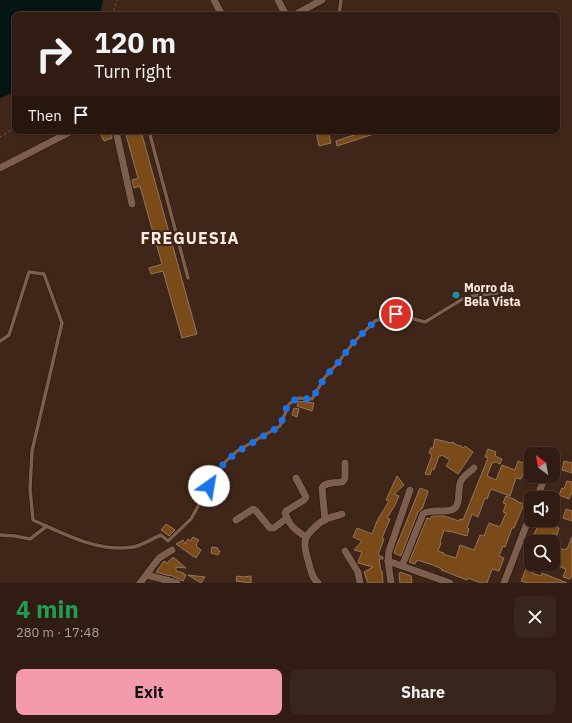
<!DOCTYPE html>
<meta charset="utf-8">
<style>
:root{--surface:#301c12;--page:#38251b;--text:#f1f3f6;--muted:#a8a19f;--line:#4b3a32;--accent:#f39aac}
body{margin:0;font-family:"IBM Plex Sans",sans-serif;background:var(--page);color:var(--text);height:100vh;display:flex;flex-direction:column;font-size:15px;white-space:nowrap}
*{box-sizing:border-box;margin:0}
p{font-size:13px;color:var(--muted)}
.icon{flex:none;width:22px;height:22px;fill:none;stroke:currentColor;stroke-width:2;stroke-linecap:round;stroke-linejoin:round}
.map{position:relative;height:583px;overflow:hidden}
.sheet{display:flex;flex-direction:column;background:var(--surface);flex:1}
.sheet>*{flex:none}
.hud{position:absolute;left:12px;top:12px;width:548px;height:122px;border-radius:8px;box-shadow:0 1px 3px #0004,0 0 0 1px var(--line);background:#301c12;color:var(--text);overflow:hidden}
.needle{width:26px;rotate:328deg}
.tools{position:absolute;left:524px;top:447px;display:grid;gap:8px}
.tools a{display:grid;place-items:center;width:36px;height:36px;border-radius:8px;background:var(--surface);box-shadow:0 1px 3px #0004,0 0 0 1px var(--line);font-size:20px}
.pin{position:absolute;display:grid;place-items:center;width:34px;height:34px;color:#fff;margin:-17px;border:2px solid #fff;border-radius:50%;box-shadow:0 1px 4px #0007}
.me{position:absolute;width:44px;margin:-22px;rotate:32deg;stroke-linejoin:round;filter:drop-shadow(0 0 3px #0008)}
.turn{display:flex;align-items:center;gap:14px;height:84px;padding:0 16px;font-size:18px}
.turn .icon{width:52px;height:52px;stroke-width:2.5}
.turn b{display:block;font-size:28px;line-height:34px}
.then{display:flex;align-items:center;height:38px;padding:0 16px;background:#0003;gap:8px;font-size:15px}
.round{display:grid;place-items:center;flex:none;width:42px;height:42px;border-radius:8px;background:var(--page)}
.head{display:flex;align-items:center;justify-content:space-between;height:68px;padding:0 16px}
h1{font-size:24px;font-weight:800;line-height:30px;color:#1e9e55}
.primary-button{display:flex;gap:8px;margin-top:auto;padding:8px 16px}
.primary-button a{flex:1;height:46px;border-radius:8px;background:var(--accent);color:#111;font-size:16px;font-weight:800;line-height:46px;text-align:center}
.primary-button a+a{background:var(--page);color:var(--text)}
.map>svg:first-child{display:block}
.water{fill:#051516}
.building{fill:#7a4b18;stroke:#907660}
.lines{fill:none;stroke-linecap:round;stroke-linejoin:round}
.lane-casing{stroke:#260f02;stroke-width:4.5}
.street-casing{stroke:#260f02;stroke-width:8}
.path{stroke:#7a6357;stroke-width:1;stroke-dasharray:2 3;stroke-linecap:butt}
.lane{stroke:#7b5e4e;stroke-width:3.5}
.street{stroke:#7b5e4e;stroke-width:7}
.route{stroke:#1a73e8;stroke-width:7;stroke-dasharray:0 12.6}
.culture-dot{fill:#0f9aa8;stroke:#402618;stroke-width:1.5}
.labels{text-anchor:middle;stroke-width:4;stroke-linejoin:round;paint-order:stroke}
.poi-label{font-size:12px;font-weight:bold;fill:#fcebe2;stroke:#402618;text-anchor:start}
.district-label{font-size:16px;font-weight:bold;letter-spacing:1px;fill:#fcebe2;stroke:#402618}
</style>
<div class="map">
<svg width="572" height="583" viewBox="0 0 572 583">
<rect width="100%" height="100%" fill="#402618"/>
<path class="water" d="M 0,0 L 103,0 L 100,15 L 15,15 L 15,92 L 0,98 Z"/>
<g class="building">
<path d="M 103,131 L 111,131 L 112,138 L 104,141 L 100,133 Z"/>
<path d="M 125,131 L 141,131 L 197,334 L 182,338 L 163,271 L 151,274 L 149,268 L 162,264 L 140,186 L 134,188 L 132,180 L 138,178 Z"/>
<path d="M 318,131 L 328,131 L 331,143 L 319,146 L 316,132 L 318,132 Z"/>
<path d="M 366,131 L 380,131 L 380,132 L 337,146 L 336,141 Z"/>
<path d="M 299,401 L 314,403 L 312,411 L 297,406 Z"/>
<path d="M 294,408 L 299,409 L 297,417 L 292,415 Z"/>
<path d="M 435,439 L 451,443 L 452,442 L 459,446 L 460,445 L 463,448 L 465,446 L 473,452 L 458,474 L 446,466 L 450,460 L 442,455 L 441,456 L 439,456 L 434,470 L 432,469 L 430,475 L 425,474 L 432,455 L 429,453 L 431,448 L 433,448 Z"/>
<path d="M 488,449 L 496,452 L 495,456 L 502,459 L 500,464 L 496,462 L 492,463 L 487,476 L 496,480 L 502,465 L 515,470 L 518,461 L 531,466 L 531,473 L 524,471 L 521,479 L 516,478 L 510,496 L 491,489 L 487,499 L 485,498 L 478,517 L 472,514 L 467,528 L 469,529 L 467,536 L 449,531 L 449,532 L 444,530 L 440,542 L 441,543 L 438,551 L 444,553 L 443,554 L 456,558 L 460,545 L 474,550 L 480,535 L 484,536 L 489,523 L 500,527 L 506,513 L 503,512 L 506,504 L 503,503 L 506,496 L 516,500 L 516,501 L 524,504 L 514,528 L 512,528 L 505,547 L 503,546 L 499,556 L 504,558 L 499,571 L 492,569 L 487,583 L 481,583 L 468,578 L 467,580 L 441,570 L 442,569 L 433,565 L 417,560 L 415,564 L 409,562 L 427,518 L 430,519 L 432,516 L 444,516 L 459,521 L 460,519 L 463,520 L 488,458 L 485,457 Z"/>
<path d="M 564,461 L 572,463 L 572,473 L 562,470 Z"/>
<path d="M 397,476 L 404,485 L 394,494 L 399,496 L 395,505 L 387,518 L 390,519 L 382,538 L 384,539 L 378,555 L 383,557 L 383,559 L 379,559 L 381,571 L 382,571 L 383,583 L 368,583 L 364,572 L 373,567 L 358,563 L 358,562 L 362,552 L 354,550 L 362,541 L 353,537 L 357,528 L 372,534 L 377,521 L 389,501 L 386,500 Z"/>
<path d="M 567,481 L 572,482 L 572,492 L 569,499 L 559,495 L 562,488 L 564,489 Z"/>
<path d="M 420,488 L 428,491 L 427,495 L 422,509 L 418,512 L 401,556 L 394,553 L 394,552 Z"/>
<path d="M 566,509 L 572,511 L 572,521 L 563,518 Z"/>
<path d="M 536,520 L 552,520 L 550,524 L 559,528 L 557,535 L 553,533 L 549,542 L 547,542 L 533,537 L 537,528 L 534,527 Z"/>
<path d="M 166,524 L 175,530 L 169,536 L 161,530 Z"/>
<path d="M 193,537 L 199,540 L 196,544 L 197,545 L 196,546 L 201,550 L 196,558 L 194,556 L 194,557 L 176,544 L 183,540 L 185,544 L 188,539 L 190,541 Z"/>
<path d="M 572,537 L 572,575 L 570,579 L 563,577 L 566,569 L 553,564 L 553,546 L 565,550 L 565,549 L 567,549 Z"/>
<path d="M 531,546 L 531,561 L 525,559 Z"/>
<path d="M 212,547 L 218,548 L 217,549 L 220,551 L 218,555 L 211,553 Z"/>
<path d="M 173,557 L 186,568 L 176,567 L 176,571 L 184,573 L 184,575 L 186,575 L 183,581 L 170,575 L 170,576 L 156,572 L 164,561 L 167,563 Z"/>
<path d="M 528,564 L 535,564 L 532,573 L 541,576 L 542,573 L 567,583 L 528,583 L 521,581 Z"/>
<path d="M 400,572 L 411,576 L 412,583 L 400,583 L 399,575 Z"/>
<path d="M 188,575 L 205,577 L 201,583 Z"/>
<path d="M 237,576 L 243,577 L 251,576 L 251,583 L 236,581 Z"/>
</g>
<g class="lines">
<defs>
<g id="lane">
<path d="M 339,15 L 341,0"/>
<path d="M 149,131 L 188,278"/>
<path d="M 0,341 L 9,335 L 29,272 L 44,274 L 62,323 L 32,451 L 30,489 L 33,520 C 62,533 99,553 133,547 C 141,546 153,538 161,535 L 168,541 L 191,519 L 213,479 L 224,463 L 237,451 L 280,426 L 289,404 L 298,398 L 312,399 L 325,377 L 337,364 L 353,343 L 375,321 L 396,314 L 425,322 L 466,297 L 497,293"/>
<path d="M 0,535 L 15,536 L 30,539 L 47,526"/>
</g>
<g id="street">
<path d="M 214,0 L 222,15"/>
<path d="M 278,0 L 286,15"/>
<path d="M 294,15 L 322,0"/>
<path d="M 116,131 L 132,204"/>
<path d="M 0,168 L 72,131"/>
<path d="M 296,478 L 306,497 L 304,500 L 286,511 L 285,513 C 289,525 295,530 306,537"/>
<path d="M 537,498 L 545,476"/>
<path d="M 236,520 L 253,509 L 256,511 L 270,528 L 274,528 L 287,518"/>
<path d="M 325,520 L 322,488 C 325,482 335,483 342,482 L 344,480 L 345,478 L 345,463"/>
<path d="M 345,551 L 358,572 L 360,583"/>
<path d="M 388,561 L 450,583"/>
<path d="M 402,566 L 423,514 C 433,507 447,515 455,508 C 461,503 457,488 461,481 C 464,475 470,472 474,468"/>
<path d="M 147,575 L 177,583"/>
<path d="M 140,583 L 159,558 L 172,550"/>
<path d="M 318,583 C 312,578 311,571 309,564 C 307,556 304,549 305,542 C 305,534 320,522 326,519 C 331,517 337,516 342,514"/>
<path d="M 391,583 L 388,561 L 389,551 L 410,490"/>
<path d="M 504,583 L 531,513"/>
</g>
</defs>
<use href="#lane" class="lane-casing"/>
<use href="#street" class="street-casing"/>
<g class="path">
<path d="M 112,15 L 117,0"/>
<path d="M 0,137 L 15,128"/>
</g>
<use href="#lane" class="lane"/>
<use href="#street" class="street"/>
</g>
<g class="lines">
<path class="route" d="M 209,486 L 224,463 L 237,452 L 280,426 L 288,404 L 298,398 L 312,399 L 325,377 L 337,364 L 353,343 L 375,321 L 396,314"/>
</g>
<circle class="culture-dot" cx="456" cy="295" r="4"/>
<g class="labels">
<g class="poi-label">
<text x="464" y="292">Morro da<tspan x="464" dy="14">Bela Vista</tspan></text>
</g>
<g class="district-label">
<text x="190" y="244">FREGUESIA</text>
</g>
</g>
</svg>
<div class="tools">
<a><svg class="needle" viewBox="-14 -14 28 28"><path d="M0-13l5 13h-10z" fill="#e53935"/><path d="M0 13l5-13h-10z" fill="#a8a19f"/></svg></a>
<a><svg class="icon" aria-label="sound" viewBox="0 0 24 24"><path d="M4 9h4l5-4v14l-5-4H4zM17 9q2 3 0 6"/></svg></a>
<a><svg class="icon" aria-label="search" viewBox="0 0 24 24"><circle cx="10" cy="10" r="6"/><path d="M15 15l6 6"/></svg></a>
</div>
<div class="pin" style="left:396px;top:314px;background:#d93025"><svg class="icon" aria-label="arrive" viewBox="0 0 24 24"><path d="M6 21V4h12l-3 4 3 4H6"/></svg></div>
<svg class="me" style="left:209px;top:486px" viewBox="-20 -20 40 40"><circle r="19" fill="#fff"/><path d="M0-13L10 11 0 6-10 11z" fill="#1a73e8"/></svg>
<div class="hud">
<div class="turn"><svg class="icon" aria-label="right" viewBox="0 0 24 24"><path d="M7 20v-9h11M14 6l5 5-5 5"/></svg><div><b>120 m</b>Turn right</div></div>
<div class="then">Then<svg class="icon" aria-label="arrive" viewBox="0 0 24 24"><path d="M6 21V4h12l-3 4 3 4H6"/></svg></div>
</div>
</div>
<section class="sheet">
<div class="head"><div><h1>4 min</h1><p>280 m · 17:48</p></div><a class="round"><svg class="icon" aria-label="close" viewBox="0 0 24 24"><path d="M6 6l12 12M18 6L6 18"/></svg></a></div>
<div class="primary-button"><a>Exit</a><a>Share</a></div>
</section>
